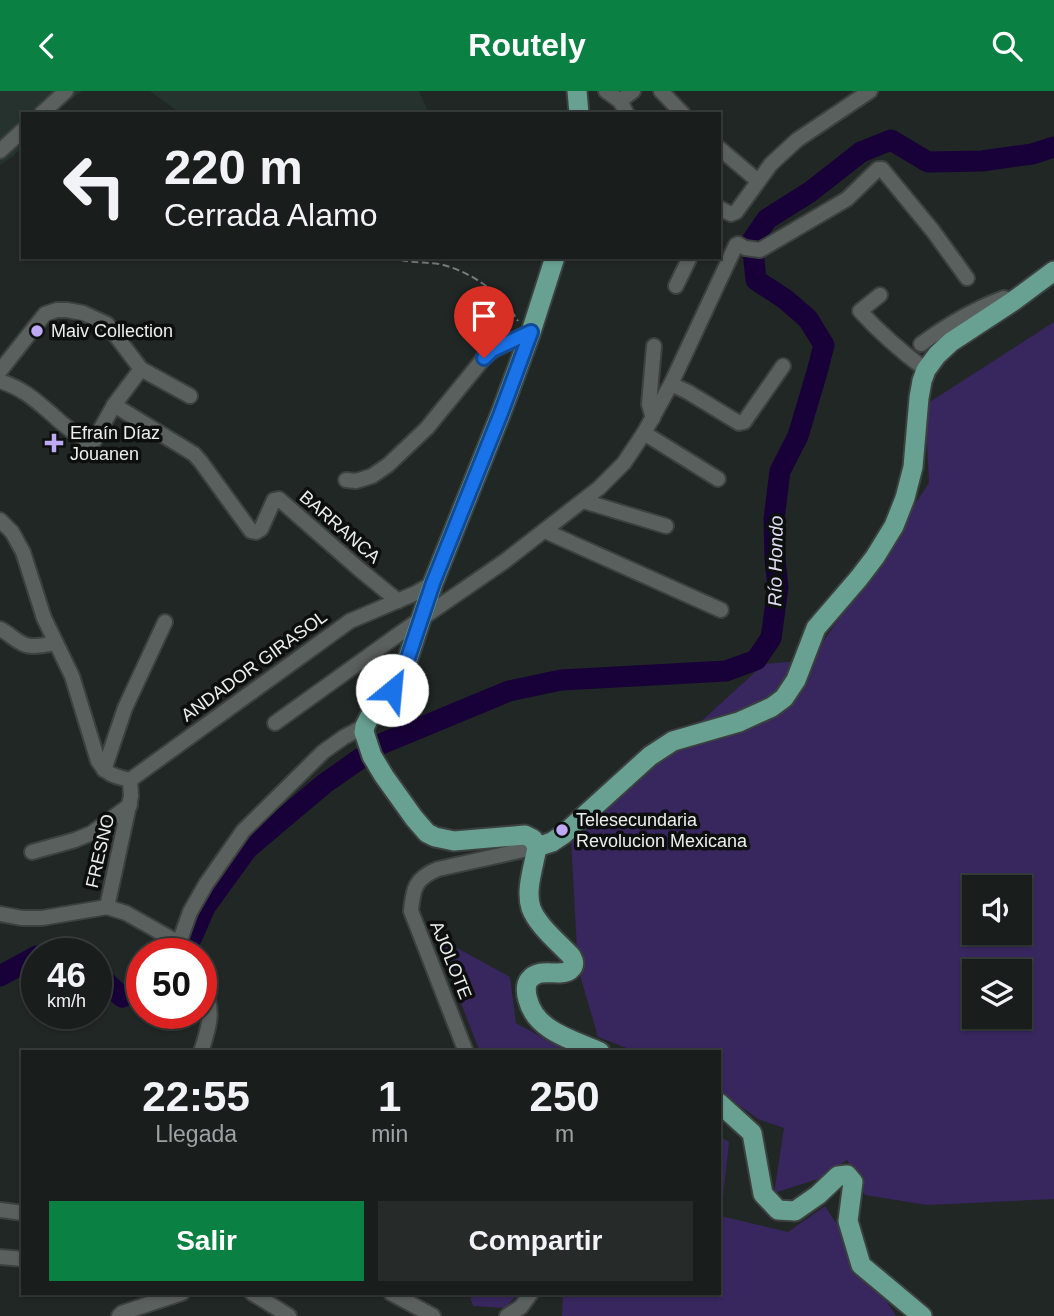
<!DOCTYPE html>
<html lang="es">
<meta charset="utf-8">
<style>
:root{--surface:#191d1c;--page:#262a29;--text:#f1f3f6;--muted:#9fa2a3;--line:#373b3b;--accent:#0b8043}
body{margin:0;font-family:Helvetica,sans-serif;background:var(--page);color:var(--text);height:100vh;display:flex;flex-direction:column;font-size:26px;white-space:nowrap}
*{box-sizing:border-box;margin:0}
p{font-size:23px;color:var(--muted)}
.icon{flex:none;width:38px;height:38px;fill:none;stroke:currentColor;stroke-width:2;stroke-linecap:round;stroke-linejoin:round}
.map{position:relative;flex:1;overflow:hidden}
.panel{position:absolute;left:21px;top:959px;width:700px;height:245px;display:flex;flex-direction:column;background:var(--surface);border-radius:0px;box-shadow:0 2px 5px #0004,0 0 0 2px var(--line)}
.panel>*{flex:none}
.top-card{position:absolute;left:21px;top:21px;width:700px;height:147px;border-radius:0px;box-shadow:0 2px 5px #0004,0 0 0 2px var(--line);background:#191d1c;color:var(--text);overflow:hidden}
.fabs{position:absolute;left:962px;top:784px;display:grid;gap:14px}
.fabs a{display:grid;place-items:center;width:70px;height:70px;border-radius:0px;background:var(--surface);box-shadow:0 2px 5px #0004,0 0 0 2px var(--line);font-size:35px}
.speed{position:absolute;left:21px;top:847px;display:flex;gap:14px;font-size:35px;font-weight:700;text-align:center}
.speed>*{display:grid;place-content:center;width:91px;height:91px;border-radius:50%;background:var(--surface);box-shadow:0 2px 5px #0004,0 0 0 2px var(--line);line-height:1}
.speed small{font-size:18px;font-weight:400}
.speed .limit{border:10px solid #d22;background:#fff;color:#111}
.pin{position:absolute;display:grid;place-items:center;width:60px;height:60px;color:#fff;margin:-72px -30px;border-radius:50% 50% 50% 0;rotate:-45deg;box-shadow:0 0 7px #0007}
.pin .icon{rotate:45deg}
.me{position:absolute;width:77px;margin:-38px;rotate:28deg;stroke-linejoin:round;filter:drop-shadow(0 0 5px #0008)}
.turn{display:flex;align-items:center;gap:24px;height:147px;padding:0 28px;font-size:32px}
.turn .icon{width:91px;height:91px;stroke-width:2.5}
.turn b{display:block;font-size:49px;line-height:60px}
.eta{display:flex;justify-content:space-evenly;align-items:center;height:119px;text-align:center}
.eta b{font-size:42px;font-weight:700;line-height:49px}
.cta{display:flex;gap:14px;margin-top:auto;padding:14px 28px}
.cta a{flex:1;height:80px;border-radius:0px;background:var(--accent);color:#fff;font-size:28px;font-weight:700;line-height:80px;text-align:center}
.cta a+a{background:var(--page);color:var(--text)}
header{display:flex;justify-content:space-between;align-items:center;height:91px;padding:0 28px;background:var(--accent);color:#fff;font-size:32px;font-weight:700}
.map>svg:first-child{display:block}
.built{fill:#25322e}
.green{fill:#38265e;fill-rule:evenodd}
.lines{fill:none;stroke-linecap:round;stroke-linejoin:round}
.river{stroke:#180038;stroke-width:21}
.minor-casing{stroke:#3c413f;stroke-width:18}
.major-casing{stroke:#3c413f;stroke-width:23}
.path{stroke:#777c7a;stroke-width:2;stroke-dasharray:7 3.5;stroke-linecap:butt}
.minor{stroke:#5a605e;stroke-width:14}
.major{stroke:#68a192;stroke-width:19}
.route-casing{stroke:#114b97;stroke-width:18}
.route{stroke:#1a73e8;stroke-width:12}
.poi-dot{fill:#bda9f5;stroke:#0d0f0e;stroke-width:2.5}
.labels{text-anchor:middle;stroke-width:7;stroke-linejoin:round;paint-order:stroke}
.poi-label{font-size:18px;fill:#eaeeed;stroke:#0d0f0e;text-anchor:start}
.street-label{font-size:18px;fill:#eaeeed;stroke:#0d0f0e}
.water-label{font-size:19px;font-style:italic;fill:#e1dcf2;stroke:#0d0f0e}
</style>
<header><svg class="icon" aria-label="back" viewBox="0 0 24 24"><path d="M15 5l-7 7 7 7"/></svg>Routely<svg class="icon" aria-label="search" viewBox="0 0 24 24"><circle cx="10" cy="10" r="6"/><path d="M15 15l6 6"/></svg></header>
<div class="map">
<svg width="1054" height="1225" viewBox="0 0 1054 1225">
<rect width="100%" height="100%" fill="#212725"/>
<g class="built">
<path d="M 0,0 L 82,0 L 54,23 L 23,23 L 23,55 L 12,66 L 0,74 Z"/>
<path d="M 150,0 L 419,0 L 429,23 L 181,23 Z"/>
</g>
<g class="green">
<path d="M 1054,231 L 1054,1108 L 927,1114 L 865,1104 L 847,1069 L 818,1088 L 774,1102 L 784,1037 L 758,1028 L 719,1000 L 719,961 L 637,961 L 598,946 L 578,877 L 571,749 L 764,573 L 811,569 L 929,392 L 925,314 ZM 975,796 L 1020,796 L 1020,842 L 975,842 ZM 975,880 L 1020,880 L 1020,926 L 975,926 Z"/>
<path d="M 435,845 L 510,886 L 516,932 L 569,961 L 480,961 Z"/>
<path d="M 719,1045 L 729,1051 L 721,1125 L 788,1141 L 825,1115 L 896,1225 L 562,1225 L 563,1202 L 719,1202 Z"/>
<path d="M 469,1202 L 519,1202 L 505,1217 L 473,1215 Z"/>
</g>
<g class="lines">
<g class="river">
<path d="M 50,863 L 75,859 L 79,863"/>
<path d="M 179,863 L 192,846 L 205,816 L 247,758 L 324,693 L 381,653 L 509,600 L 561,589 L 726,580 L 756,569 L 771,547 L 778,496 L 775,468 L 774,428 L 780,380 L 798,345 L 817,281 L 824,254 L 808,228 L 785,208 L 756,189 L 752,150 L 767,128 L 810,101 L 861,61 L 891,49 L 928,71 L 982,70 L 1032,63 L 1054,56"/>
<path d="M 96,882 L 122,906 L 142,895"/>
<path d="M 0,885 L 37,865"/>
</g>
<defs>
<g id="minor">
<path d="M 606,0 L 620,10 L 627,23"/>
<path d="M 661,0 L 683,23"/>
<path d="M 620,10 L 633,0"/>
<path d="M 41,23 L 66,0"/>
<path d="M 719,57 L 758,90"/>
<path d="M 0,60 L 23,39"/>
<path d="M 719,117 L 731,123 L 736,121 L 771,73 L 797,49 L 870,0"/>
<path d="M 676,195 L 690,166"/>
<path d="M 880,204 L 860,220 C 880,242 902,261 926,279"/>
<path d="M 921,253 C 947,234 974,218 1004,207 L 1011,210"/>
<path d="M 0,280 L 45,223 L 57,219 L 67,219 L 83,222 L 107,233 L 141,278 L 190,305"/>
<path d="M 0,290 C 26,299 35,309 55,326 C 64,335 75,342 86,350 L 94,350 L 114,314 L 141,278"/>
<path d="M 671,293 L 688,301 L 739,332 L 744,331 L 783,275"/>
<path d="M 114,314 L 194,363 L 201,371 L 251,440 L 256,441 L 261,438 L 274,409 L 279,408 L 359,478 L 398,510"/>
<path d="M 653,327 L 649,313 L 654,255"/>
<path d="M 644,342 L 718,388"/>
<path d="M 346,389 L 356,390 L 372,385 L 388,374 L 427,337 L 484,267 L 493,259 L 531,241"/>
<path d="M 583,410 L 666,435"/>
<path d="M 0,429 L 12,441 L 23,461 L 44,527 L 72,585 L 98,670 C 107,684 114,685 130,689 L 350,530 L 416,502 L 433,492"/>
<path d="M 545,440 L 721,519"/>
<path d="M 0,538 C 9,542 16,551 26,554 C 34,557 47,553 56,552"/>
<path d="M 275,632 L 399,543 L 505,470 L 599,397 L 624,372 L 644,342 L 671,293 L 736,154 L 738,153 L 745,157 L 760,159 L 847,108 L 878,78 L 882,78 L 933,140 L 967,187"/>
<path d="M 104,679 L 125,617 L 165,531"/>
<path d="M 32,761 L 75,749 L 92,742 L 130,714"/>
<path d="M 107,816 L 131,705 L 130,689"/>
<path d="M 0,823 L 22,827 L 42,827 L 107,816 L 126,822 L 179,852"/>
<path d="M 186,863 L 179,852 L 190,821 L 206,793 L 243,740 L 323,661 L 344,646 L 365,635"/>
<path d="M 201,961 C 210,933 215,919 201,891"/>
<path d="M 466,961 L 411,820 C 413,798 415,787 438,778 L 537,756"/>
<path d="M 0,1119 L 23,1122"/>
<path d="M 0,1166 L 23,1168"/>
<path d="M 252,1202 L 289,1225"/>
<path d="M 391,1202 L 433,1225"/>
<path d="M 119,1225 L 122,1222 L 182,1202"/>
<path d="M 507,1225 L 521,1216 L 531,1202"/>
</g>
<g id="major">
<path d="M 577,0 L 579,23"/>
<path d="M 537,756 L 552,751 L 564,743 L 650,665 L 673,650 L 739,631 L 772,616 L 784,607 L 796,589 L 816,537 L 859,487 L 875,466 L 894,435 L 905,407 L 913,376 L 919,307 L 922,290 L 926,279 L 937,264 L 951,251 L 1012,211 L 1054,180"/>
<path d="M 537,756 L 533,748 L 525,744 L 454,750 L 435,746 L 427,742 L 414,727 L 384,685 L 372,665 L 364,641 L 365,635 L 370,625 L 392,599 L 405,576 L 433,492 L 501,322 L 531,241 L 555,166"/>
<path d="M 537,756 C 534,775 525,799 531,817 C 537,834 559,852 571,865 C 574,870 576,874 570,879 C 559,887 540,875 529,889 C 525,894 526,903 528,909 C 536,940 573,949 600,961"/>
<path d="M 719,1012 L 752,1042 L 763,1103 L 778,1119 L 795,1120 L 818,1104 L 838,1085 L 847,1084 L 853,1091 L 848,1130 L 861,1174 L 922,1225"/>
</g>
</defs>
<use href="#minor" class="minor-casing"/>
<use href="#major" class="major-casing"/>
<path class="path" d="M 401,169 C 414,172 426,171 439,173 C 463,178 489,194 505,212 C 510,217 514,224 518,230"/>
<use href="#minor" class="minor"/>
<use href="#major" class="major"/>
</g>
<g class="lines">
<defs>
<path id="route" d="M 392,599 L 405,576 L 433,492 L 501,322 L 531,241 L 492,259 L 484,267"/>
</defs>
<use href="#route" class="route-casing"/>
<use href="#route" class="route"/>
</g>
<g class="poi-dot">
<circle cx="37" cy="240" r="7"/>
<path d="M50.5 341.5h7v7h7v7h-7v7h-7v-7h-7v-7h7z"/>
<circle cx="562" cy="739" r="7"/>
</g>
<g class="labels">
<g class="poi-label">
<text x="51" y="246">Maiv Collection</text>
<text x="70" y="348">Efraín Díaz<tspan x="70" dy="21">Jouanen</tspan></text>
<text x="576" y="735">Telesecundaria<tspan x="576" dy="21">Revolucion Mexicana</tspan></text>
</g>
<g class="street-label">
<text transform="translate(340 436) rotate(41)" y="6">BARRANCA</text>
<text transform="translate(254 575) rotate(-36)" y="6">ANDADOR GIRASOL</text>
<text transform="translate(100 760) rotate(-77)" y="6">FRESNO</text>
<text transform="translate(451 869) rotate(68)" y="6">AJOLOTE</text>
</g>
<g class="water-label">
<text transform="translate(775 470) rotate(-89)" y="7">Río Hondo</text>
</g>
</g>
</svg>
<div class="fabs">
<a><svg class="icon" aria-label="sound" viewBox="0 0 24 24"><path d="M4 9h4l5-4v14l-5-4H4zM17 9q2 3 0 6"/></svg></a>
<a><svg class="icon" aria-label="layers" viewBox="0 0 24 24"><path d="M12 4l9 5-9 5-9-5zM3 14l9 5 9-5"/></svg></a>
</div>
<div class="speed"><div>46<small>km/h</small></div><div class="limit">50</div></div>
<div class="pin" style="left:484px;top:267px;background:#d93025"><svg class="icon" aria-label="arrive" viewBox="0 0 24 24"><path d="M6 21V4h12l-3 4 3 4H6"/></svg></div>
<svg class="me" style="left:392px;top:599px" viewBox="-20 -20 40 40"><circle r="19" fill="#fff"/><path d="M0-13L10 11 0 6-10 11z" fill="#1a73e8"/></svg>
<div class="top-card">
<div class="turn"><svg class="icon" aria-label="left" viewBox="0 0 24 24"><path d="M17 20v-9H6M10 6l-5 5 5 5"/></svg><div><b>220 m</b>Cerrada Alamo</div></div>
</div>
<section class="panel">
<div class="eta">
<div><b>22:55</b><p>Llegada</p></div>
<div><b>1</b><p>min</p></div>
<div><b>250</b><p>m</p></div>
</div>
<div class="cta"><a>Salir</a><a>Compartir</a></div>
</section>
</div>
